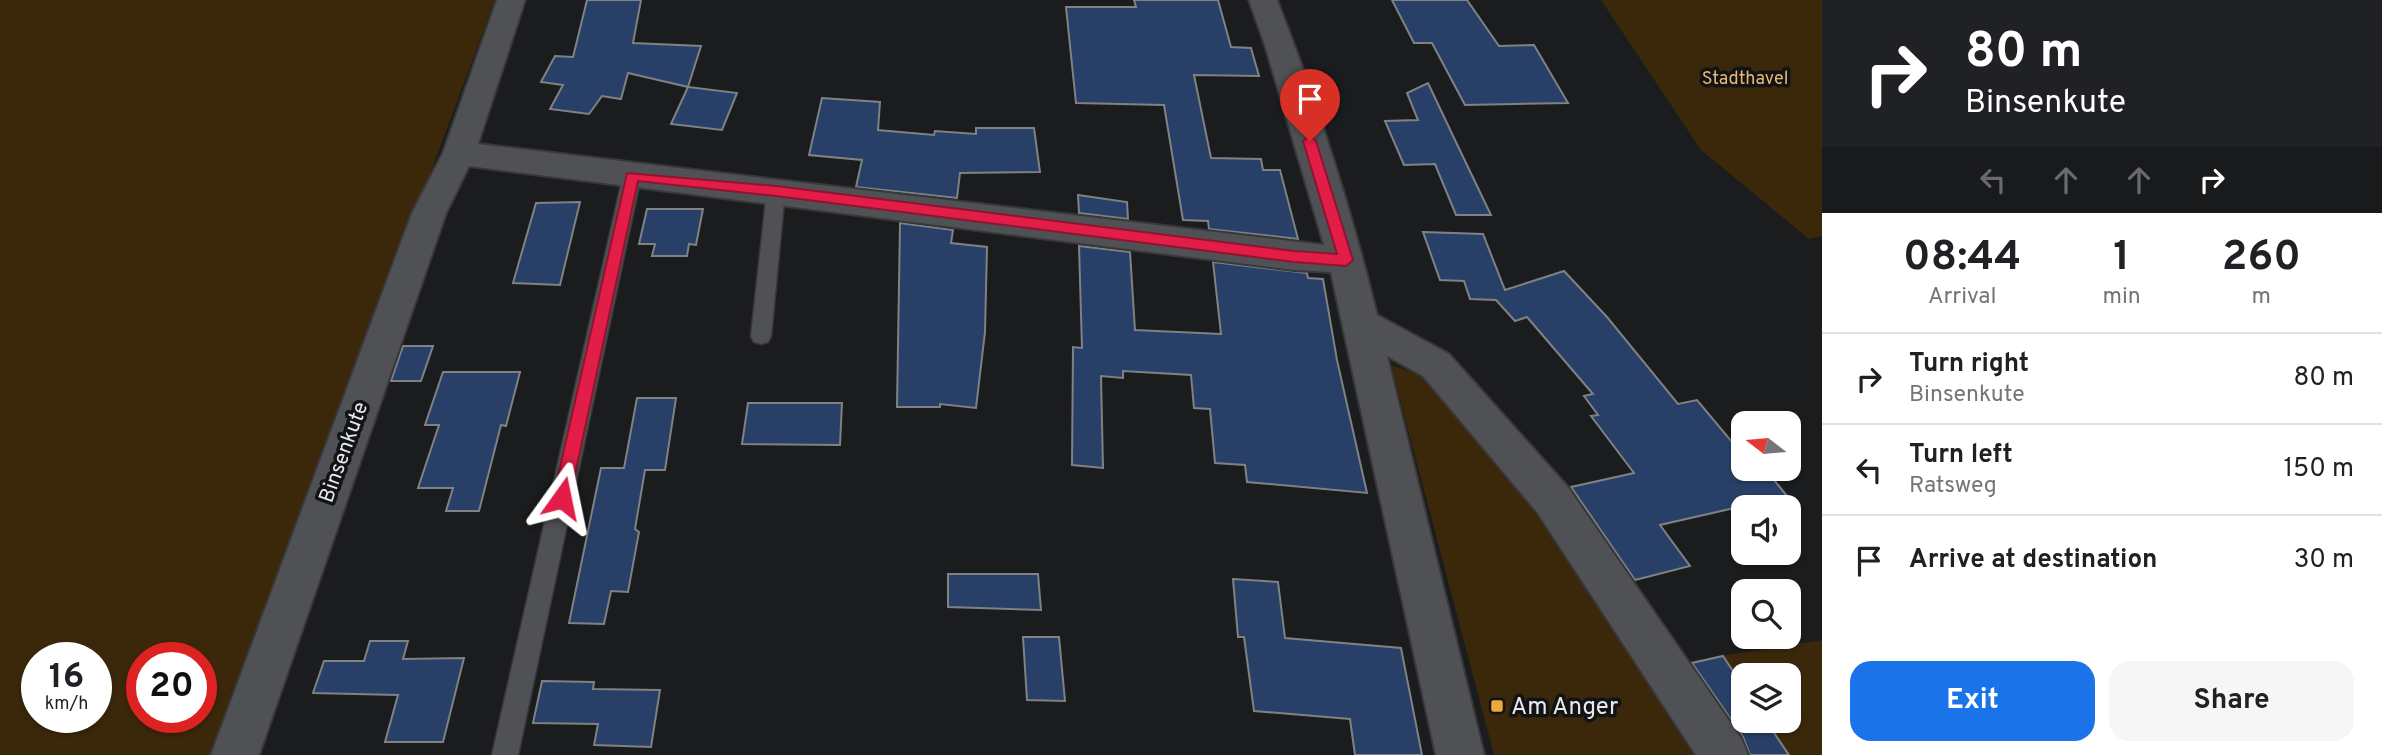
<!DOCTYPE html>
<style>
:root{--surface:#fff;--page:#f6f6f6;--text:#202124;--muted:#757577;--line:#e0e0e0;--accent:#1a73e8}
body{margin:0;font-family:Overpass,sans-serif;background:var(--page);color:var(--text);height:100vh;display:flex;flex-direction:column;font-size:26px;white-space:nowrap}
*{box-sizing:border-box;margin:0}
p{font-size:23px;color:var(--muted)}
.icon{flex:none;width:38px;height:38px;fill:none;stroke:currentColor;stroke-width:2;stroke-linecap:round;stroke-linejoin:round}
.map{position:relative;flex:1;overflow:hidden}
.side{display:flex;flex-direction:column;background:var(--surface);width:560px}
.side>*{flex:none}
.hud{background:#202124;color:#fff;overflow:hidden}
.needle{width:46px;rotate:286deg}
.tools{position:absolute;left:1731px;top:411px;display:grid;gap:14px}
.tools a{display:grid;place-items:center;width:70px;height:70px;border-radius:14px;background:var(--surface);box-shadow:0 2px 5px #0004;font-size:35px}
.speed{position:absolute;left:21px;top:642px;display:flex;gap:14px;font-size:35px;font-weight:700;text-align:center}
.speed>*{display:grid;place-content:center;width:91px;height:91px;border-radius:50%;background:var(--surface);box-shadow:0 2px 5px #0004;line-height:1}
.speed small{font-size:18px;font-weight:400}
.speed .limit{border:10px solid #d22;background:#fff;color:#111}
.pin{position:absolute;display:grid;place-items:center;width:60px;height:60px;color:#fff;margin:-72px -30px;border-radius:50% 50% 50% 0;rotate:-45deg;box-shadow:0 0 7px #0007}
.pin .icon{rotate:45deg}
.me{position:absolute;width:77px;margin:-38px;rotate:12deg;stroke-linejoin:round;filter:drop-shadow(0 0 5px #0008)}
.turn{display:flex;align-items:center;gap:24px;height:147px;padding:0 28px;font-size:32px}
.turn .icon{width:91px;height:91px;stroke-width:2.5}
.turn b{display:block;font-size:49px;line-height:60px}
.lanes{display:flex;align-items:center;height:66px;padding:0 28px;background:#0003;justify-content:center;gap:35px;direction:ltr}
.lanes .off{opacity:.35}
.eta{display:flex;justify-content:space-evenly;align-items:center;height:119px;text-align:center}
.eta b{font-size:42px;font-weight:700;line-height:49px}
.cta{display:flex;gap:14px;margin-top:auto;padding:14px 28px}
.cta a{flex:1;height:80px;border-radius:21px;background:var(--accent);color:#fff;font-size:28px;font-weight:700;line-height:80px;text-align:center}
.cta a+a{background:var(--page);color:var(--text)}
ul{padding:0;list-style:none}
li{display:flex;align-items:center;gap:21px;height:91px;padding:0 28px;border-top:2px solid var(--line)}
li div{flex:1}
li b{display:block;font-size:26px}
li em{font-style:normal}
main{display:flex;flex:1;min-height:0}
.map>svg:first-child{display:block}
.green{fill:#3b280b;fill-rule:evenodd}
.building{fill:#284067;stroke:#7f8183;stroke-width:2}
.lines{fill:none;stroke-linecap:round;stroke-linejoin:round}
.service-casing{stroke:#38383a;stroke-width:3}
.minor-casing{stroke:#38383a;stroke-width:4}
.service{fill:#505154;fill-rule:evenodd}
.minor{fill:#505154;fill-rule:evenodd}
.route{fill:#e11d48;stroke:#92132f;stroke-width:2}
.poi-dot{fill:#eda83b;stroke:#121315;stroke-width:2.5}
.labels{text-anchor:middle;stroke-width:7;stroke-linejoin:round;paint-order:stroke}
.far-park-label{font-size:18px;fill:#eab873;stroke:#121315}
.street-label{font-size:21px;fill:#e7e8ea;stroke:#121315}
.near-poi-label{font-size:24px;fill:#e7e8ea;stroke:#121315;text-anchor:start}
</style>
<main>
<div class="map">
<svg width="1822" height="755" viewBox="0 0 1822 755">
<rect width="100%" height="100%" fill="#1b1c1e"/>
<g class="green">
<path d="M 0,0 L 495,0 L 213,755 L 0,755 ZM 37,658 L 96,658 L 96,718 L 37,718 ZM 142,658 L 201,658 L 201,718 L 142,718 Z"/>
<path d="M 1601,0 L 1822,0 L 1822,236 L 1809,239 L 1701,150 Z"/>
<path d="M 1391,365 L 1432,378 L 1537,497 L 1703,755 L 1494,755 Z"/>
<path d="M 1822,640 L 1822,755 L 1740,755 L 1677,663 ZM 1743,676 L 1788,676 L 1788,721 L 1743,721 Z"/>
</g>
<g class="building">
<path d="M 587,0 L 641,0 L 633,43 L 701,46 L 688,87 L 737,93 L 722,130 L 671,124 L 688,87 L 628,73 L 621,99 L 602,96 L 589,114 L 550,109 L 563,85 L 541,82 L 555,56 L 573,57 Z"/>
<path d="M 1134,0 L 1218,0 L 1231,47 L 1251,48 L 1259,76 L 1194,75 L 1211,158 L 1261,159 L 1263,170 L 1280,170 L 1298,239 L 1209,229 L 1208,221 L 1183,220 L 1164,105 L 1076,103 L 1066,7 L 1136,7 Z"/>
<path d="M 1392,0 L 1467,0 L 1499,46 L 1534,45 L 1568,103 L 1465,105 L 1432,43 L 1414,43 Z"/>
<path d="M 1428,83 L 1455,140 L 1491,215 L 1456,215 L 1435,164 L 1404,165 L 1385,121 L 1418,120 L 1407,93 Z"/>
<path d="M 822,98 L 880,102 L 878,130 L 934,135 L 935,131 L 976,134 L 976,128 L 1034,128 L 1040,172 L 960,173 L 957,198 L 856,187 L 862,160 L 809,155 Z"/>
<path d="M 1078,195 L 1127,202 L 1128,219 L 1079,213 Z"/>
<path d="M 580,202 L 560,285 L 513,283 L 536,203 Z"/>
<path d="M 647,209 L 703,209 L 696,245 L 689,244 L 687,256 L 652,256 L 655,244 L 639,244 Z"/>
<path d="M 900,223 L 953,230 L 951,243 L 987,247 L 985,332 L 976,408 L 940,404 L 940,407 L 897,407 Z"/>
<path d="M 1423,232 L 1483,234 L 1505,290 L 1564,271 L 1607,317 L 1678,404 L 1697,400 L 1743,455 L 1743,469 L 1765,469 L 1787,496 L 1660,525 L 1690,566 L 1635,580 L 1571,487 L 1634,473 L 1591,416 L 1598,415 L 1584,396 L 1593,394 L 1527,317 L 1515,321 L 1496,300 L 1470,299 L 1464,281 L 1440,280 Z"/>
<path d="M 1079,246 L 1130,252 L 1135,330 L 1221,334 L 1213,262 L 1307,273 L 1308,278 L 1323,279 L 1337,360 L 1367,493 L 1247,482 L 1245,465 L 1215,463 L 1210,409 L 1194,408 L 1191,375 L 1123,371 L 1123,378 L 1101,376 L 1103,468 L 1072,465 L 1073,347 L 1082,348 Z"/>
<path d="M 403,346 L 433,346 L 421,381 L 391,381 Z"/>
<path d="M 443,372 L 520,372 L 506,426 L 501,425 L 479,511 L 446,511 L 453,488 L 418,488 L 439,425 L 425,425 Z"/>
<path d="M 637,398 L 676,398 L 665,470 L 645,470 L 635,529 L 639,532 L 628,592 L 611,591 L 604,624 L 569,623 L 601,468 L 624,468 Z"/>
<path d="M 748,403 L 842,403 L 840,445 L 742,444 Z"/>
<path d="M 948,574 L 1038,574 L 1041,610 L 948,607 Z"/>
<path d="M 1233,579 L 1278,582 L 1285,638 L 1401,648 L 1422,755 L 1355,755 L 1350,719 L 1254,711 L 1244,637 L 1238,637 Z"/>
<path d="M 1023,637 L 1059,637 L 1065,701 L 1027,700 Z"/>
<path d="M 370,641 L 408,641 L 403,659 L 464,658 L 443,742 L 385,742 L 398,695 L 313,693 L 324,661 L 364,661 Z"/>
<path d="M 1723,656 L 1743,686 L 1743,721 L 1766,721 L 1789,755 L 1750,755 L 1743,737 L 1692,663 Z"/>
<path d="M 542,681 L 594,682 L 593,689 L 660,690 L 651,747 L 594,745 L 598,724 L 533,723 Z"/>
</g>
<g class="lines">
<defs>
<g id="service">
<path d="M 632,170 L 638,171 L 641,176 L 518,755 L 492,755 L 623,176 L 626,171 Z"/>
<path d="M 776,184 L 782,186 L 785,191 L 771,336 L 768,342 L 761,344 L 754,342 L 751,336 L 767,191 L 770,186 Z"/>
</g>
<path id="minor" d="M 497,0 L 525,0 L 478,144 L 1324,245 L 1265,45 L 1249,0 L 1277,0 C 1317,102 1351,209 1377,315 L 1449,354 L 1567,486 L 1741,738 L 1748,755 L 1696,755 L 1537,512 L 1423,376 L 1387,356 L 1484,755 L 1436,755 L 1331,272 L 1294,270 L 469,166 L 446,213 L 259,755 L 211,755 L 412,213 L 443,153 Z"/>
</defs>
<use href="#service" class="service-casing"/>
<use href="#minor" class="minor-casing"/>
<use href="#service" class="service"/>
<use href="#minor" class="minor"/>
</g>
<path class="route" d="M 1310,136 L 1316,141 L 1353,260 L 1346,266 L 1294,262 L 776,196 L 638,181 L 570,498 L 568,503 L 562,505 L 556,503 L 553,498 L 627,173 L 776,186 L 1294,251 L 1337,254 L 1303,141 Z"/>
<rect class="poi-dot" x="1490" y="699" width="14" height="14" rx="3.5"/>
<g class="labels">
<g class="far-park-label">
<text x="1745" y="84">Stadthavel</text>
</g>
<g class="street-label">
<text transform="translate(343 452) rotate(-70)" y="7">Binsenkute</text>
</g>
<g class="near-poi-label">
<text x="1511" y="714">Am Anger</text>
</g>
</g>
</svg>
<div class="tools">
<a><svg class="needle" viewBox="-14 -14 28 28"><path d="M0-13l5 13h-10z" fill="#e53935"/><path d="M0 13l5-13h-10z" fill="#757577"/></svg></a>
<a><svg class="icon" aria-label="sound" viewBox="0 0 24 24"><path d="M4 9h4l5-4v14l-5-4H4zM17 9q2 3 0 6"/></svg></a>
<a><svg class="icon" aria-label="search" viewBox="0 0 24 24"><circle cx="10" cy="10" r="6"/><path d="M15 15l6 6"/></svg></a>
<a><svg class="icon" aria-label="layers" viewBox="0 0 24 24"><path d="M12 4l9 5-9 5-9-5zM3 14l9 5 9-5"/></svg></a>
</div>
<div class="speed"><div>16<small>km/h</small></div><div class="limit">20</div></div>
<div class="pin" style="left:1310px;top:141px;background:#d93025"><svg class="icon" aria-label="arrive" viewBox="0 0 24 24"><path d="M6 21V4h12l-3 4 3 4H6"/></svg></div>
<svg class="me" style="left:562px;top:498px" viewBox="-20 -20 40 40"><path d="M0-17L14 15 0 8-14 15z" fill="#e11d48" stroke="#fff" stroke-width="4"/></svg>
</div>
<section class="side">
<div class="hud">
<div class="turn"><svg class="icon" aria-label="right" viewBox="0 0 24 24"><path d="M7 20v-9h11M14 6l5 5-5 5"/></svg><div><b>80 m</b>Binsenkute</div></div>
<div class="lanes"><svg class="icon off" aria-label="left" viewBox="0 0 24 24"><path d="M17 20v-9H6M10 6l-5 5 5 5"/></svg><svg class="icon off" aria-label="ahead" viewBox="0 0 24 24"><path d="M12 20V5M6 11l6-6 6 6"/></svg><svg class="icon off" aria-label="ahead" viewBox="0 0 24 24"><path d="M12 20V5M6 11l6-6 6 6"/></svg><svg class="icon" aria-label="right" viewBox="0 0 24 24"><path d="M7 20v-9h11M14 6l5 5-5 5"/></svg></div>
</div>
<div class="eta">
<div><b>08:44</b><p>Arrival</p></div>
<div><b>1</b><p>min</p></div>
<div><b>260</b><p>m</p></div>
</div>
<ul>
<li><svg class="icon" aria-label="right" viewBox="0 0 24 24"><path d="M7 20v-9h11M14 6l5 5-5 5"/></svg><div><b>Turn right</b><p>Binsenkute</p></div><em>80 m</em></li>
<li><svg class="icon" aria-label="left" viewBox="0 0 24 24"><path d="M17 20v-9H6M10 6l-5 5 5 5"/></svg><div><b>Turn left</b><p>Ratsweg</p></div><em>150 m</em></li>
<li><svg class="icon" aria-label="arrive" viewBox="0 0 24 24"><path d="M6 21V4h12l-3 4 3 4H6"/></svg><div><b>Arrive at destination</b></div><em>30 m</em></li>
</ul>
<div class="cta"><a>Exit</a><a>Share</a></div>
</section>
</main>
